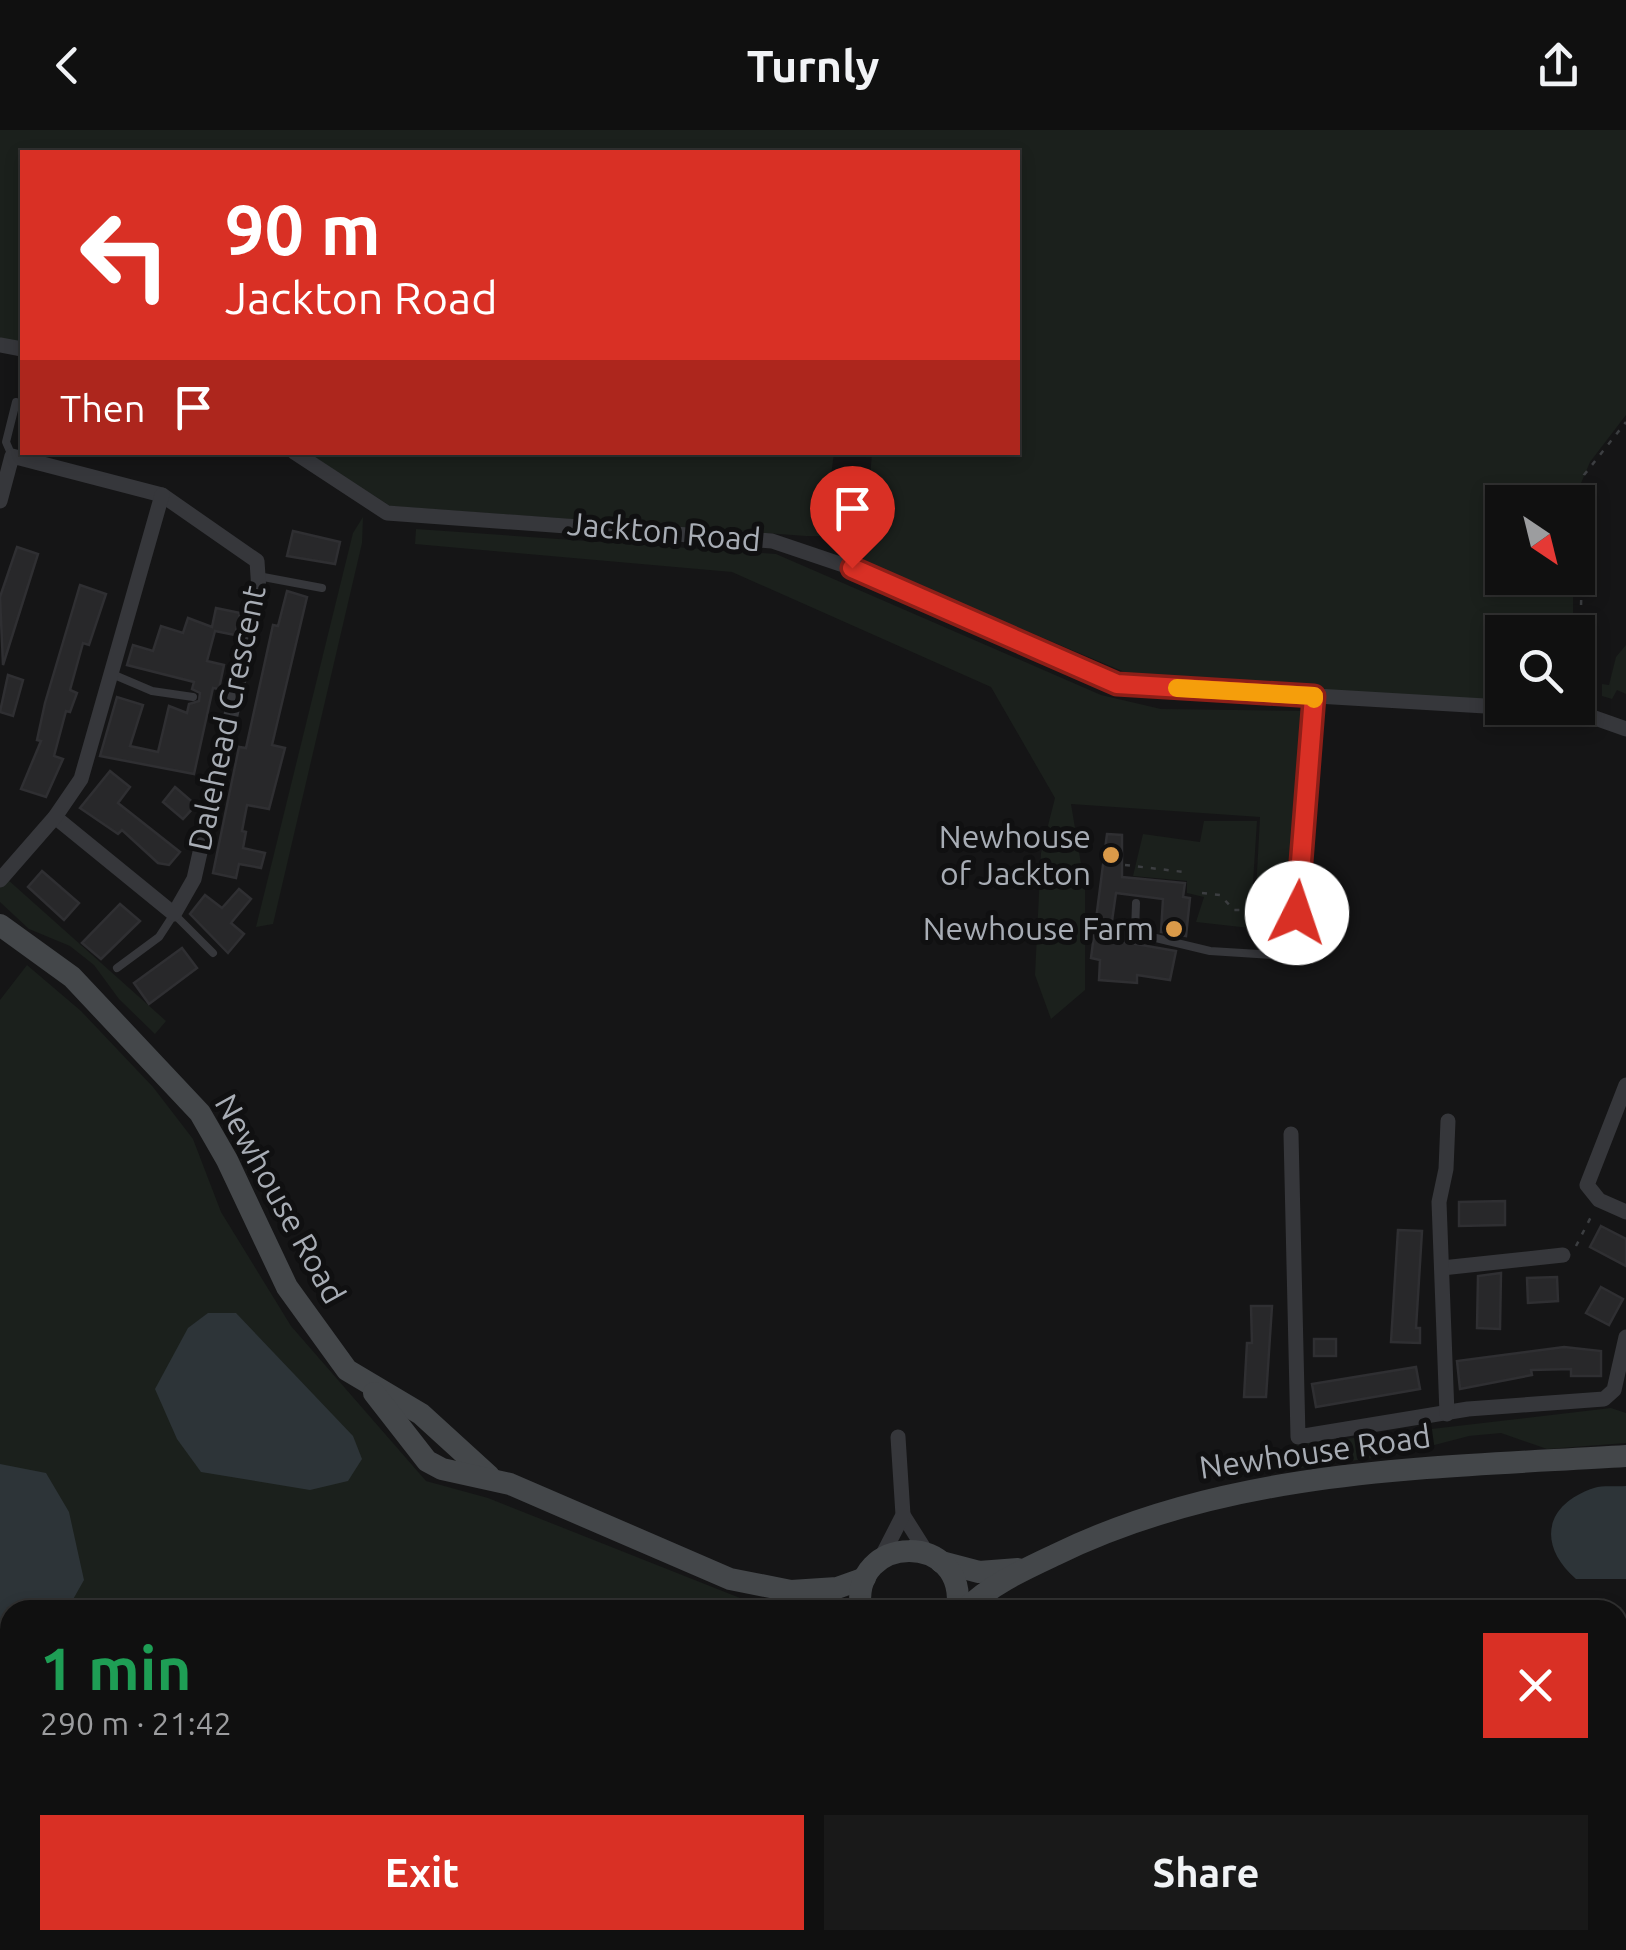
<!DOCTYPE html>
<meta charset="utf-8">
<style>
:root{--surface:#101010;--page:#191919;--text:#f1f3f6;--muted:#9c9d9f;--line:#303030;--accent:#d93025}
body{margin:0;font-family:Ubuntu,sans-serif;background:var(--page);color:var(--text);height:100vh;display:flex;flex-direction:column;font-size:38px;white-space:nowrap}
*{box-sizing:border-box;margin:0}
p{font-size:32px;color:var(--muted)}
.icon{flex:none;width:55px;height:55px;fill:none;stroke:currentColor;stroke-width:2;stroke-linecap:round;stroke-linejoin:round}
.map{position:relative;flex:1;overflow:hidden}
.details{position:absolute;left:0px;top:1470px;width:1628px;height:350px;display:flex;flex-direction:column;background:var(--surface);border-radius:30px 30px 0 0;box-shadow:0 5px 15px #0003,0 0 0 2px var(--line)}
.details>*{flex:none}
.hud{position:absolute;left:20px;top:20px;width:1000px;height:305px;border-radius:0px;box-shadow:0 5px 15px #0003,0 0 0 2px var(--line);background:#d93025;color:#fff;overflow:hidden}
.needle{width:65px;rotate:145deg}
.tools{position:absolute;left:1485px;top:355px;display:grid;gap:20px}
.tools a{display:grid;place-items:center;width:110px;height:110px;border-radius:0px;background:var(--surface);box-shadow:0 5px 15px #0003,0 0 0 2px var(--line);font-size:50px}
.pin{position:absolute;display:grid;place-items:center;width:85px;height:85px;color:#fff;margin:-102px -42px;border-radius:50% 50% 50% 0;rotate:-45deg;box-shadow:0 0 10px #0007}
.pin .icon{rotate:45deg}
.me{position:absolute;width:110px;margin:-55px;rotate:4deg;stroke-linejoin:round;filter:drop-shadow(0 0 8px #0008)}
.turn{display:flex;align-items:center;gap:35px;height:210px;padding:0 40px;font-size:45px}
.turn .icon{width:130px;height:130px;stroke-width:2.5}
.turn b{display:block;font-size:70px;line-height:85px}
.then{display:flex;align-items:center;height:95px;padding:0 40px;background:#0003;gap:20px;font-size:38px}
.round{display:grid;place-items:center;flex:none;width:105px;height:105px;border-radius:0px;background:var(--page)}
.overview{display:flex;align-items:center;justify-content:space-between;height:170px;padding:0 40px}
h1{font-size:60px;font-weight:700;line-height:75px;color:#1e9e55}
.button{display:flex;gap:20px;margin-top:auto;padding:20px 40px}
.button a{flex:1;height:115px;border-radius:0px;background:var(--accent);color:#fff;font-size:40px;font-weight:700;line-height:115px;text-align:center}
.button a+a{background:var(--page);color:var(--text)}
header{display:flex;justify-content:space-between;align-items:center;height:130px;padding:0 40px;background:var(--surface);font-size:45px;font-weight:700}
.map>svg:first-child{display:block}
.green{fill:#1b201c}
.water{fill:#2d3438}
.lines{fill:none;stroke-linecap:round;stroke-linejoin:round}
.stream{stroke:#2d3438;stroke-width:5}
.building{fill:#28282a;stroke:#2f2f32;stroke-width:2.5}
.path{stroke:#3c3e41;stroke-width:2.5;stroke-dasharray:5 8;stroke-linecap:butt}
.lane{stroke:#36373b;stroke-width:8}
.street{stroke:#36373b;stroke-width:15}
.secondary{stroke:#44474a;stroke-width:22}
.route-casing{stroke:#8d1f18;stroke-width:25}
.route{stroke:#d93025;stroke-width:18}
.slow{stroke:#f59e0b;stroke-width:18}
.poi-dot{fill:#da9a49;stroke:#101011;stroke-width:4}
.labels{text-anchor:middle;stroke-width:10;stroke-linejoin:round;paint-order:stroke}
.street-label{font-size:32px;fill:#a8adb5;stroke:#101011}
.poi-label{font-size:32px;fill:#a8adb5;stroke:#101011;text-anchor:end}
</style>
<header><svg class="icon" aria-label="back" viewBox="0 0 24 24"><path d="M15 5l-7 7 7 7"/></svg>Turnly<svg class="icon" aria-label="share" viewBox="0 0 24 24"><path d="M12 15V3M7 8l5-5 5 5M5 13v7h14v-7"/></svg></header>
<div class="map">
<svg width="1626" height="1820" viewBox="0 0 1626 1820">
<rect width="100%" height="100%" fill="#151516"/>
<g class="green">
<path d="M 0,0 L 1626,0 L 1626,285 L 1590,332 L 1573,372 L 1502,372 L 1502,448 L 1573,448 L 1573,502 L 1502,502 L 1502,572 L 1146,551 L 863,433 L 872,323 L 1018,322 L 1018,22 L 22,22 L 22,213 L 0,209 Z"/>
<path d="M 308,323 L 834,323 L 823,406 L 806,406 L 390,376 Z"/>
<path d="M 363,387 L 362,413 L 273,794 L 256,797 L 353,403 Z"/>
<path d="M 416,399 L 776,424 L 1101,565 L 1161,579 L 1316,581 L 1301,795 L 1289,807 L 1254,799 L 1260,687 L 1071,674 L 1085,758 L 1085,860 L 1051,889 L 1035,845 L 1041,723 L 1055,668 L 991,557 L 732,442 L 415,414 Z"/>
<path d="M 1626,515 L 1626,564 L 1617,560 L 1612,569 L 1602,566 L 1602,554 L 1609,555 L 1616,527 Z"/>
<path d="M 1204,691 L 1257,691 L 1250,798 L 1196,792 L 1204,767 L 1187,763 L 1187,751 L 1133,746 L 1143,704 L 1200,712 Z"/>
<path d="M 7,749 L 166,891 L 155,904 L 119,869 L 94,835 L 70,816 L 29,799 L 0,772 L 0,757 Z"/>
<path d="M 27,835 L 81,881 L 153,957 L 193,1009 L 221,1082 L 291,1196 L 426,1351 L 488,1368 L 770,1480 L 10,1480 L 10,1685 L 0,1695 L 0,870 Z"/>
<path d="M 1611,1278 L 1626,1283 L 1626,1313 L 1547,1319 L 1501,1303 L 1469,1306 L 1400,1324 L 1215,1350 L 1210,1341 L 1302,1314 Z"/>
</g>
<g class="water">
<path d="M 208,1183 L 236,1183 L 353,1306 L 362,1329 L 348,1351 L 310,1360 L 201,1342 L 177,1309 L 155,1259 L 188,1198 Z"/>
<path d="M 0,1334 L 46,1343 L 69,1382 L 84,1450 L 67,1480 L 10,1480 L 10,1519 L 0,1516 Z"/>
<path d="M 1626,1356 L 1626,1449 L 1576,1449 C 1538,1416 1543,1375 1594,1358 C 1603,1355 1616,1357 1626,1356 Z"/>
<path d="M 1618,1574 L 1626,1574 L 1626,1662 L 1618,1663 Z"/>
</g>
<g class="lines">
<g class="stream">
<path d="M 1618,1501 L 1626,1501"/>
<path d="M 0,1645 L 10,1637"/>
<path d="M 653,1810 L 654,1820"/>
</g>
</g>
<g class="building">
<path d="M 293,401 L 340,412 L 335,434 L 287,426 Z"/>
<path d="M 17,417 L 38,424 L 3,535 L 0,467 Z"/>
<path d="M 80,455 L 106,464 L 89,515 L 83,513 L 70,560 L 77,563 L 70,582 L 66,581 L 54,626 L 63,629 L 46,667 L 21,659 L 41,611 L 37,610 L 45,573 Z"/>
<path d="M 287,461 L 307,467 L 272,615 L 285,618 L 269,679 L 247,675 L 242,701 L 246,702 L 243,718 L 265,723 L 261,738 L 239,734 L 236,748 L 213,743 L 239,617 L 246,618 L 273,495 L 278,496 Z"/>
<path d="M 216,478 L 240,483 L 235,505 L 215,501 L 207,531 L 224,535 L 219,559 L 213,558 L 194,644 L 100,626 L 117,567 L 143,575 L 130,616 L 158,622 L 169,576 L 187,583 L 189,574 L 199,571 L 200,563 L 192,559 L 194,552 L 127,535 L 133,515 L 153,521 L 161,496 L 183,503 L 188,488 L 212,497 Z"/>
<path d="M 8,545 L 23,550 L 13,586 L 0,582 Z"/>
<path d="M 110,641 L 130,657 L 118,673 L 180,722 L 169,735 L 158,733 L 122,700 L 118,704 L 80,678 Z"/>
<path d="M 175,657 L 196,675 L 183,689 L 163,672 Z"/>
<path d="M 1107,704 L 1122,705 L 1122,747 L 1185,753 L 1183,767 L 1190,768 L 1186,806 L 1161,802 L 1163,769 L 1116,763 L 1111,798 L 1125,800 L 1124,812 L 1176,821 L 1170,850 L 1137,845 L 1137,853 L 1099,850 L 1100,830 L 1091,828 Z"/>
<path d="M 42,741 L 79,773 L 64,790 L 28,757 Z"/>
<path d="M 239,759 L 251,769 L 231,793 L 244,804 L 228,823 L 190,784 L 205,765 L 222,778 Z"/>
<path d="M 120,774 L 140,791 L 101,829 L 82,813 Z"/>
<path d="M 182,818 L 197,838 L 149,874 L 134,853 Z"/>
<path d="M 1505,1071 L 1505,1095 L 1459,1096 L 1459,1072 Z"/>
<path d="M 1601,1096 L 1626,1109 L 1626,1136 L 1590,1117 Z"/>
<path d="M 1398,1100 L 1422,1101 L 1416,1198 L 1420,1198 L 1420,1213 L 1391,1212 Z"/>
<path d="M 1501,1143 L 1500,1199 L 1477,1198 L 1478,1146 Z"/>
<path d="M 1557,1147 L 1558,1171 L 1528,1173 L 1527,1148 Z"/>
<path d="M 1601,1157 L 1623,1169 L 1609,1195 L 1586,1183 Z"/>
<path d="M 1251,1176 L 1272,1176 L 1266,1267 L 1244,1267 L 1247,1213 L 1252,1213 Z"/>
<rect x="1314" y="1209" width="22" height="17"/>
<path d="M 1564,1217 L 1601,1221 L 1601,1246 L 1571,1246 L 1571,1239 L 1531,1240 L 1532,1245 L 1460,1259 L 1457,1231 Z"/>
<path d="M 1416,1237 L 1420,1259 L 1316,1277 L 1312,1254 Z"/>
</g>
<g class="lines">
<g class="path">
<path d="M 1579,566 L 1584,345 L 1626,292"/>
<path d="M 1125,735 L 1184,742"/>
<path d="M 1202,763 L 1220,765 L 1234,780 L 1266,780 L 1271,774"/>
<path d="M 1576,1116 L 1593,1083"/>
</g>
<g class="lane">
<path d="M 12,326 L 6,312 L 16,272"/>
<path d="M 258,446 L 322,458"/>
<path d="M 112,544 L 152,561 L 193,567"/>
<path d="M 1136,773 L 1135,803 L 1210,821 L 1290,826 L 1314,566"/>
<path d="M 117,838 L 159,807 L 174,784 L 213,823"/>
</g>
<g class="street">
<path d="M 0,215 L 22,219"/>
<path d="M 294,322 L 387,383 L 772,411 L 852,438 L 1117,554 L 1502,577"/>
<path d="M 0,371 L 12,326 L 162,365 L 257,431 L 259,461 L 194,749 L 174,784 L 55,687"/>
<path d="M 1507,578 L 1578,582 L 1626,599"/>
<path d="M 0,750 L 55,687 L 81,649 L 162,365"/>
<path d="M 1626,955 L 1587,1055 L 1599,1070 L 1626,1082"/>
<path d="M 1291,1004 L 1298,1307 L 1468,1279 L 1604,1269 L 1614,1260 L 1626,1207"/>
<path d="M 1442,1138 L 1563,1125"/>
<path d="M 1447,1284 L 1439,1072 L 1446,1039 L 1448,991"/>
<path d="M 903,1385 L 927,1423"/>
<path d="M 881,1428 L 903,1385 L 898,1307"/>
<path d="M 1618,1693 L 1626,1690"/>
<path d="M 976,1810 L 977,1820"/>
<path d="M 1304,1810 L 1305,1820"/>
<path d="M 1590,1810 L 1590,1820"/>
<path d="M 386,1820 L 387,1810"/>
</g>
<g class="secondary">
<path d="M 0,795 L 72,847 L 200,983 L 227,1030 L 287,1157 L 347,1240 L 421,1284 L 489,1346"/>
<path d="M 374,1263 L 427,1331 L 442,1339 L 510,1354 L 730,1449 L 791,1461 L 837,1458 L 865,1448"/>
<path d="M 941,1432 L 979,1442 L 1018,1439"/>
<path d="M 861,1480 C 849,1402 969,1401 957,1480"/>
<path d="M 965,1480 C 990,1455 1023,1440 1055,1425 C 1232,1338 1432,1338 1626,1326"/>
</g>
</g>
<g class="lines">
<defs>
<path id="route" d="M 852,438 L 1117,554 L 1314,566 L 1297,783"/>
</defs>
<use href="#route" class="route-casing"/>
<use href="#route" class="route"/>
<path class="slow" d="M 1177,558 L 1314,566 L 1314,569"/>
</g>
<g class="poi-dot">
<circle cx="1111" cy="725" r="10"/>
<circle cx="1174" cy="799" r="10"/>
</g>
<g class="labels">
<g class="street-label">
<text transform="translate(664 402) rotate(5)" y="11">Jackton Road</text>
<text transform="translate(227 588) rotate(-78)" y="11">Dalehead Crescent</text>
<text transform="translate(280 1069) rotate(61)" y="11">Newhouse Road</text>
<text transform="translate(1315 1322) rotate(-8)" y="11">Newhouse Road</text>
</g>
<g class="poi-label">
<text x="1091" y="718">Newhouse<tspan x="1091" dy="37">of Jackton</tspan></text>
<text x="1154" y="810">Newhouse Farm</text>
</g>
</g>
</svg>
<div class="tools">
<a><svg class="needle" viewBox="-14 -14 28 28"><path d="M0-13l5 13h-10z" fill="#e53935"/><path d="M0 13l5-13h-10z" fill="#9c9d9f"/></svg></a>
<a><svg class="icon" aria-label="search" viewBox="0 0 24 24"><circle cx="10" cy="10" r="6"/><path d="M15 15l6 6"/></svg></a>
</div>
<div class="pin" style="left:852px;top:438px;background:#d93025"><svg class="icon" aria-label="arrive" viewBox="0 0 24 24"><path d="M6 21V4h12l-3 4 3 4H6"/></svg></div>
<svg class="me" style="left:1297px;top:783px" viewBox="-20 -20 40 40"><circle r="19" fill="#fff"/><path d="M0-13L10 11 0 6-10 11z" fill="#d93025"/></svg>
<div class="hud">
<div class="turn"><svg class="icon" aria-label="left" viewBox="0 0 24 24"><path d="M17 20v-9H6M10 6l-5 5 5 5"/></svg><div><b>90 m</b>Jackton Road</div></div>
<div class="then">Then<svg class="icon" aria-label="arrive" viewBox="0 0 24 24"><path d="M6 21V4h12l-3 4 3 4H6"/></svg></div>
</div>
<section class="details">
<div class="overview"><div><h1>1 min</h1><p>290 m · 21:42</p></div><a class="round" style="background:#d93025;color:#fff"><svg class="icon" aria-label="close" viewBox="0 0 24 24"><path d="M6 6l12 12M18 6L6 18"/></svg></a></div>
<div class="button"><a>Exit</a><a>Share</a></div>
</section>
</div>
